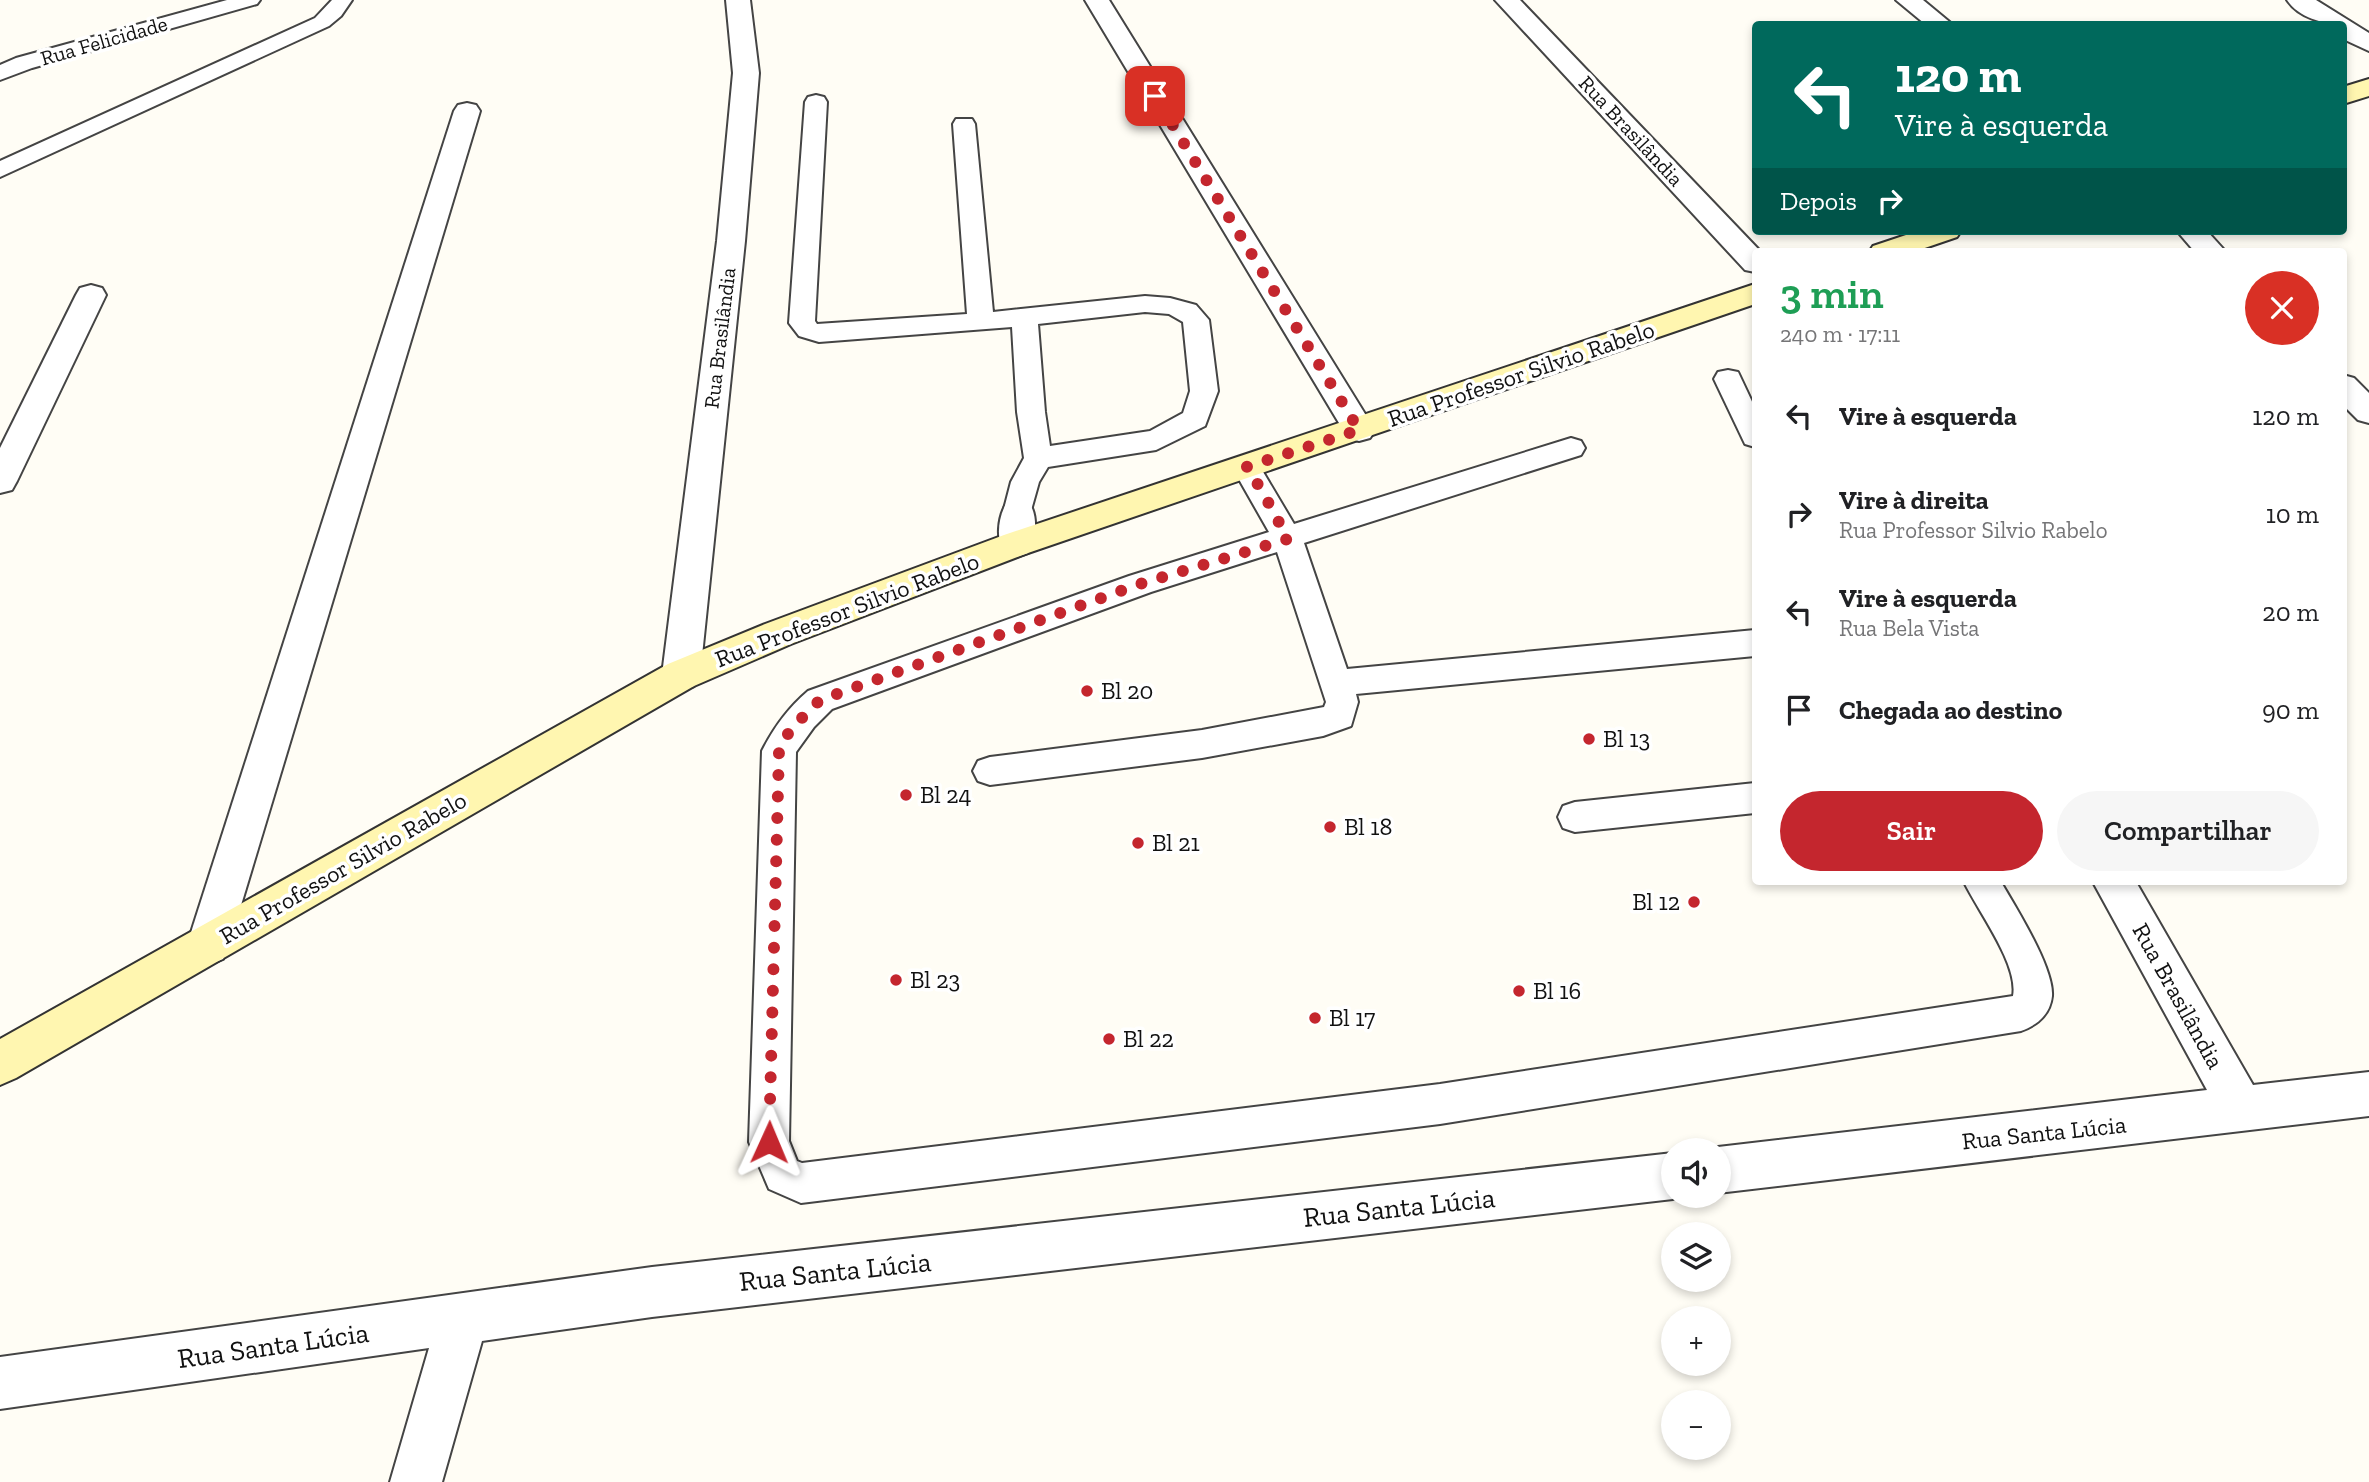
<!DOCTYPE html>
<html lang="pt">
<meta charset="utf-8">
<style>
:root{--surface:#fff;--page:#f6f6f6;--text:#202124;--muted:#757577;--accent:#c4262e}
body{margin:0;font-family:"Zilla Slab",serif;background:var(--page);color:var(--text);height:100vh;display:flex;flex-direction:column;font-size:26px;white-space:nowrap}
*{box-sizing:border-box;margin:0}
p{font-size:23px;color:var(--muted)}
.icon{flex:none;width:38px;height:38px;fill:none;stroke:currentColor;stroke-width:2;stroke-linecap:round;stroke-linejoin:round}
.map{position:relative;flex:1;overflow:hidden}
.drawer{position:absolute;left:1752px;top:248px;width:595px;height:637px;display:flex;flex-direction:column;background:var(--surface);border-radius:7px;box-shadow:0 4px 10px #0003}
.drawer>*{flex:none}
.guide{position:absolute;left:1752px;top:21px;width:595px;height:214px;border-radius:7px;box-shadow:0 4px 10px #0003;background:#00695c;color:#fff;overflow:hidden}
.tools{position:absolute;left:1661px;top:1138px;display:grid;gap:14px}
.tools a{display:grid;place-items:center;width:70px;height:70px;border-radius:50%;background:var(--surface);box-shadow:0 4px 10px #0003;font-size:35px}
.pin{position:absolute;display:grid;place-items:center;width:60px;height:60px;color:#fff;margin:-30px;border-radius:14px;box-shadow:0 4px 10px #0006}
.me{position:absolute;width:77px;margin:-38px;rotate:1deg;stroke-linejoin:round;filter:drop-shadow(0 0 5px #0008)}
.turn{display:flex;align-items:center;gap:24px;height:147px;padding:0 28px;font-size:32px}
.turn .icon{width:91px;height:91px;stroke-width:2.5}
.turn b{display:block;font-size:49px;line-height:60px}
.then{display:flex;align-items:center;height:66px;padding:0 28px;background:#0003;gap:14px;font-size:26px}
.round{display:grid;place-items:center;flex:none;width:74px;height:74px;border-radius:37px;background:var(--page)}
.head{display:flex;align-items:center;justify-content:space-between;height:119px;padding:0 28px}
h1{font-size:42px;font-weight:600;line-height:52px;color:#1e9e55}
.cta{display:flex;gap:14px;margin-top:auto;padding:14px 28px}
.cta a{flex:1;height:80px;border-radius:42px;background:var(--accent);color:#fff;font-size:28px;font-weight:600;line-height:80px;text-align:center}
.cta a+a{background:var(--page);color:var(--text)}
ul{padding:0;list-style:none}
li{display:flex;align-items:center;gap:21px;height:98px;padding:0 28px}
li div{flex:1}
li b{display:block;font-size:26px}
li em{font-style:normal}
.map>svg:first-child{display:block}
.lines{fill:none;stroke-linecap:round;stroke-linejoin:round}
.service-casing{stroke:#444;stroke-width:4}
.minor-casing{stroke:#444;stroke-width:4}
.secondary-casing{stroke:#333;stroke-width:4}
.service{fill:#fff;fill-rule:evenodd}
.minor{fill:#fff;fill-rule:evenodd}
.secondary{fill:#fff6b0;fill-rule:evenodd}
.route{stroke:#c4262e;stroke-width:12;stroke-dasharray:0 21.6}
.poi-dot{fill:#c4262e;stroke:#fff;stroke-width:2.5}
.labels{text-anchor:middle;stroke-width:7;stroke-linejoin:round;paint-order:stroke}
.far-street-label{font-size:21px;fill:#111;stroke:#fff}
.street-label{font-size:24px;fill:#111;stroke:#fff}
.poi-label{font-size:24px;fill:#111;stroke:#fff;text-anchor:start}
.near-street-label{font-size:28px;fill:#111;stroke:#fff}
</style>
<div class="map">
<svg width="2369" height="1482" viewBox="0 0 2369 1482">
<rect width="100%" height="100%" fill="#fffdf5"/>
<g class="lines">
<defs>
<g id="service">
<path d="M 227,0 L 260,0 L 257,4 L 32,68 L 0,80 L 0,65 L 16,58 Z"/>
<path d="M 332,0 L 352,0 L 341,16 L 329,26 L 0,177 L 0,161 L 315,18 Z"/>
<path d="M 816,95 L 824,97 L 827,102 L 815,321 L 817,324 L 967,314 L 953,124 L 956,119 L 972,119 L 975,124 L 993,312 L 1145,296 L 1170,298 L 1196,305 L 1209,320 L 1218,391 L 1205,426 L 1156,450 L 1048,467 L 1039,482 L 1028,521 L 1018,524 L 1008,521 L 1003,513 L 1011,482 L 1024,458 L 1017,412 L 1012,327 L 819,342 L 799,336 L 789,323 L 805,102 L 808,97 ZM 1145,312 L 1169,314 L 1183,322 L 1190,391 L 1183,413 L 1150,431 L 1050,446 L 1045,412 L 1038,324 Z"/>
<path d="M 1728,370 L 1738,372 L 1755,408 L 1755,447 L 1745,444 L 1714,379 L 1718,372 Z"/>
<path d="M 1571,438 L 1581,441 L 1585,448 L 1581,455 L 1304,543 L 1347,669 L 1755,630 L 1755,656 L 1356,694 L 1358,702 L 1351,726 L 1323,736 L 1202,758 L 990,785 L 978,781 L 973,771 L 978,761 L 990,757 L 1202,730 L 1324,707 L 1326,702 L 1277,552 L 1151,592 L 832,709 L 814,727 L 796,752 L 789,1141 L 797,1161 L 802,1163 L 1440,1084 L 2013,996 C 2019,965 1978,911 1964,882 L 2001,882 C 2016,908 2054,968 2052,996 C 2050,1015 2037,1025 2021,1031 L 1440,1124 L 801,1203 L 769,1189 L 749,1142 L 762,751 C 774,727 788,708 808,691 L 1129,576 L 1269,532 L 1232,467 L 1236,460 L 1246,457 L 1256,460 L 1294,524 Z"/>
<path d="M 1755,783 L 1755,813 L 1575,832 L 1563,828 L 1558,817 L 1563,806 L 1575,802 Z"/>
</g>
<g id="minor">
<path d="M 726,0 L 750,0 L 759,73 L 745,241 L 700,675 L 694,686 L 681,690 L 668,686 L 662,675 L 717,241 L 733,73 Z"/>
<path d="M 1085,0 L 1109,0 L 1370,422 L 1375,430 L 1370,438 L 1359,441 L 1348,438 Z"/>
<path d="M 1495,0 L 1520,0 L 1761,252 L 1755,252 L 1755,272 L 1745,270 Z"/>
<path d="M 1896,0 L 1923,0 L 1952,24 L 1925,24 Z"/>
<path d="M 2287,0 L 2316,0 L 2369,33 L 2369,51 L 2343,39 L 2343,24 C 2323,24 2299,18 2287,0 Z"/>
<path d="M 467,103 L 476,105 L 480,111 L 229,945 L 223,959 L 208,965 L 193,959 L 187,945 L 454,111 L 458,105 Z"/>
<path d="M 2177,231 L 2207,231 L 2226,252 L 2195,252 Z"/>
<path d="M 91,285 L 102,288 L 106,295 L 17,481 L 12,490 L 0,493 L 0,448 L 76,295 L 80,288 Z"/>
<path d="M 2343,375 L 2354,378 L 2369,393 L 2369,423 L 2358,420 L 2343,405 Z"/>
<path d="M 1018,500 L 1030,504 C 1038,518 1036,539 1028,553 L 1016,557 L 1004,553 C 996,539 998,518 1006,504 Z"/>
<path d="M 2093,882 L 2136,882 L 2253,1085 L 2369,1072 L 2369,1116 L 1718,1193 L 1718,1150 L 1710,1150 L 1718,1147 L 2207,1090 Z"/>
<path d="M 1673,1153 L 1673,1195 L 1683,1195 L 1673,1199 L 652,1317 L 482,1341 L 442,1482 L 390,1482 L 429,1348 L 0,1409 L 0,1357 L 652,1267 Z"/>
</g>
<g id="secondary">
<path d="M 2369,79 L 2369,96 L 2343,104 L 2343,87 Z"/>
<path d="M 1918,231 L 1961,231 L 1957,237 L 1913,252 L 1869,252 L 1873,246 Z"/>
<path d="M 1755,284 L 1755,304 L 1028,553 L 791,644 L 694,686 L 16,1078 L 0,1085 L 0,1039 L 668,664 L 765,624 L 1004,535 Z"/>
</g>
</defs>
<use href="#service" class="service-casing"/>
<use href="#minor" class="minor-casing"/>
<use href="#secondary" class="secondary-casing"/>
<use href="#service" class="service"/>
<use href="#minor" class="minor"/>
<use href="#secondary" class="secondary"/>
</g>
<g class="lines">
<path class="route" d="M 769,1142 L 779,751 L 790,730 L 820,700 L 1140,584 L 1288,539 L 1261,489 L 1246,467 L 1359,430 L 1155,96"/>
</g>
<g class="poi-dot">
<circle cx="1087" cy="691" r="7"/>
<circle cx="1589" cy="739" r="7"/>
<circle cx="906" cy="795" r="7"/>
<circle cx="1330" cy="827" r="7"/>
<circle cx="1138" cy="843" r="7"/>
<circle cx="1694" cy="902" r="7"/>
<circle cx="896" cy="980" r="7"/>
<circle cx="1519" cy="991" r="7"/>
<circle cx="1315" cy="1018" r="7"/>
<circle cx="1109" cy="1039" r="7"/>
</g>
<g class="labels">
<g class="far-street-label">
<text transform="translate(104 41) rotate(-16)" y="7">Rua Felicidade</text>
<text transform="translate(1631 131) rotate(47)" y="7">Rua Brasilândia</text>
<text transform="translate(720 338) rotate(-83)" y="7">Rua Brasilândia</text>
</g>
<g class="street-label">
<text transform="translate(1521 374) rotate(-19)" y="8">Rua Professor Silvio Rabelo</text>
<text transform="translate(847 610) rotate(-21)" y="8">Rua Professor Silvio Rabelo</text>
<text transform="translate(343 868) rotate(-30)" y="8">Rua Professor Silvio Rabelo</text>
<text transform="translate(2178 996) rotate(61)" y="8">Rua Brasilândia</text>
<text transform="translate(2044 1133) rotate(-6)" y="8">Rua Santa Lúcia</text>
</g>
<g class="poi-label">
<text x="1101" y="699">Bl 20</text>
<text x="1603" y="747">Bl 13</text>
<text x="920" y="803">Bl 24</text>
<text x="1344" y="835">Bl 18</text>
<text x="1152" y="851">Bl 21</text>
<text x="1680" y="910" text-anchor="end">Bl 12</text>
<text x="910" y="988">Bl 23</text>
<text x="1533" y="999">Bl 16</text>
<text x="1329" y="1026">Bl 17</text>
<text x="1123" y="1047">Bl 22</text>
</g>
<g class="near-street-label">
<text transform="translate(1399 1207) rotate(-6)" y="10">Rua Santa Lúcia</text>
<text transform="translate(835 1271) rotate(-6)" y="10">Rua Santa Lúcia</text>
<text transform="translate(273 1345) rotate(-8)" y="10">Rua Santa Lúcia</text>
</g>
</g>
</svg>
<div class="tools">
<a><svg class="icon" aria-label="sound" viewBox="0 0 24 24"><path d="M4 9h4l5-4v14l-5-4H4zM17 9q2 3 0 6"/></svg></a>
<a><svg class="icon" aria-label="layers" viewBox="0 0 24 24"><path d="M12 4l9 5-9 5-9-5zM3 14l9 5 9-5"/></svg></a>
<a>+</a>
<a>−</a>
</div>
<div class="pin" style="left:1155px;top:96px;background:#d93025"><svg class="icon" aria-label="arrive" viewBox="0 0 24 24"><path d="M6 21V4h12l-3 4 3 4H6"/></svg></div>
<svg class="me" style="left:769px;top:1142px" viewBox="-20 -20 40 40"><path d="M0-17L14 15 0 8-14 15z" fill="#c4262e" stroke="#fff" stroke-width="4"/></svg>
<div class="guide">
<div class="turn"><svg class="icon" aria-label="left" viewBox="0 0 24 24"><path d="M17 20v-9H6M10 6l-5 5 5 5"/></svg><div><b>120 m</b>Vire à esquerda</div></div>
<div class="then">Depois<svg class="icon" aria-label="right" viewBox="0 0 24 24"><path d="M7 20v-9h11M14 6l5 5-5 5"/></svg></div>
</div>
<section class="drawer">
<div class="head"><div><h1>3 min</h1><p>240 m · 17:11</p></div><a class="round" style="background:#d93025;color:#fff"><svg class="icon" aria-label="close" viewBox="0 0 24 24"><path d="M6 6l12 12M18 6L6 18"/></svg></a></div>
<ul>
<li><svg class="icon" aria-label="left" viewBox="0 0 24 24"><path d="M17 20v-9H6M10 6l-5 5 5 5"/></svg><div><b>Vire à esquerda</b></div><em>120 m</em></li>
<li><svg class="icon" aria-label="right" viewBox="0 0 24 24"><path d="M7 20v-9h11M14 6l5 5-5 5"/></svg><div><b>Vire à direita</b><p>Rua Professor Silvio Rabelo</p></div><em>10 m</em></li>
<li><svg class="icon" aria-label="left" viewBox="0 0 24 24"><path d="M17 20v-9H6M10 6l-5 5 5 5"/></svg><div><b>Vire à esquerda</b><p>Rua Bela Vista</p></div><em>20 m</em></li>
<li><svg class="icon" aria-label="arrive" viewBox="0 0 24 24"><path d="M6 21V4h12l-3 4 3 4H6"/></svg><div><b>Chegada ao destino</b></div><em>90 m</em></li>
</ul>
<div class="cta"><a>Sair</a><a>Compartilhar</a></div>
</section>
</div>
